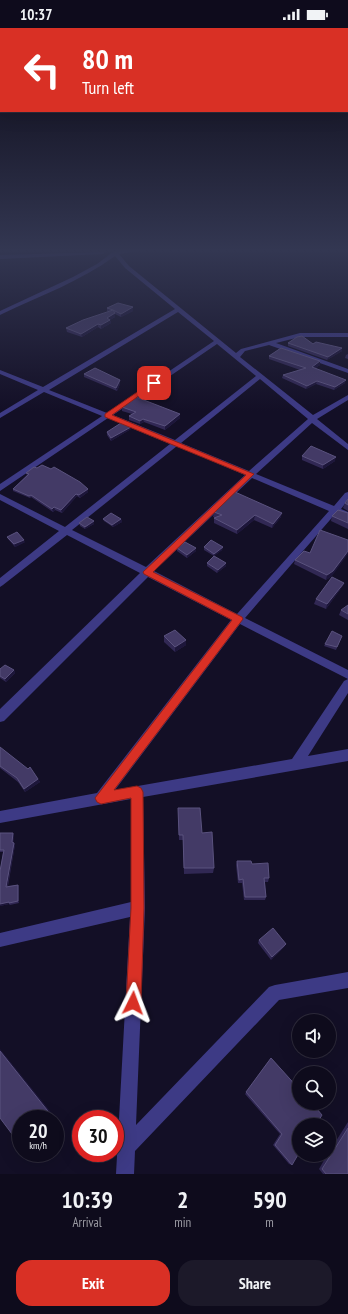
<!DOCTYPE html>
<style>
:root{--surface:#0e0b1c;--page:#1c1929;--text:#f1f3f6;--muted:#9b9ba3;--line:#2e2b3b;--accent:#d93025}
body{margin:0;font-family:"PT Sans Narrow",sans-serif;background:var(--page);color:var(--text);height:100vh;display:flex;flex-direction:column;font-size:15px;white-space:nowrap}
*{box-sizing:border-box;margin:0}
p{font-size:13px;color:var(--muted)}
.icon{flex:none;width:22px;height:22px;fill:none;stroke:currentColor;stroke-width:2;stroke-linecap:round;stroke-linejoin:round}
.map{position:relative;height:1146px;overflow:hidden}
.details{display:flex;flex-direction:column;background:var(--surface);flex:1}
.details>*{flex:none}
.banner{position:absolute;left:0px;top:0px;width:348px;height:84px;box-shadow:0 4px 16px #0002,0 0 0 1px var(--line);background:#d93025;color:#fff;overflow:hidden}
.fabs{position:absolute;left:292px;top:986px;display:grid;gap:8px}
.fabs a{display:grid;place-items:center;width:44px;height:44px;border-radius:50%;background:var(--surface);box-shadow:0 4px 16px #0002,0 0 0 1px var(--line);font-size:20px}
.speed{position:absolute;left:12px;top:1082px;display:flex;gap:8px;font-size:20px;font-weight:700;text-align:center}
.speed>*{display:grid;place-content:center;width:52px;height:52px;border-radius:50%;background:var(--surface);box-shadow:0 4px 16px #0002,0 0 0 1px var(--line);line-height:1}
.speed small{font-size:10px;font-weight:400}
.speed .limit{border:6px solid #d22;background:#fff;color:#111}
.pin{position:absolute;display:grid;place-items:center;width:34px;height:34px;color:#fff;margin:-17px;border-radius:8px;box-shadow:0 2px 6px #0006}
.me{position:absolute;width:44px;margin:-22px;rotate:3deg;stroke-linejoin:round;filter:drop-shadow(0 0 3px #0008)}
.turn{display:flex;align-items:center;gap:14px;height:84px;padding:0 16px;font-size:18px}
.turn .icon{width:52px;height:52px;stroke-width:2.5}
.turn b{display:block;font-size:28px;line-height:34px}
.eta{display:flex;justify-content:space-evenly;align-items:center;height:68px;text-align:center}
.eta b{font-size:24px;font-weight:600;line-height:28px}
.cta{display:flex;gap:8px;margin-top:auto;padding:8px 16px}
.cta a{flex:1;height:46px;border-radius:16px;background:var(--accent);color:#fff;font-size:16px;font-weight:600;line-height:46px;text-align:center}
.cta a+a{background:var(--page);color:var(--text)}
.status{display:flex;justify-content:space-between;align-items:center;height:28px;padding:0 20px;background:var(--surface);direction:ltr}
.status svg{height:11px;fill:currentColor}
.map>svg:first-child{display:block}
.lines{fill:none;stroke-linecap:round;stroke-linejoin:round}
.street{fill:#3d3a85;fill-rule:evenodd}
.wall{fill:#312854}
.shaded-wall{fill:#1d163a}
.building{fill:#433a66;stroke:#5a527e}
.route{fill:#d93025;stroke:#8d1f18}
</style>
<div class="status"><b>10:37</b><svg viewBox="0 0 49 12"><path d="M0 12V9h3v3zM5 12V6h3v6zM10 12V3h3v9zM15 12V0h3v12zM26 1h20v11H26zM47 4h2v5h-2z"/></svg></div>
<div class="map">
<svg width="348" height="1146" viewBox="0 0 348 1146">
<rect width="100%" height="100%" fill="#130f26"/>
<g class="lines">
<g class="street">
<path d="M 126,222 L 144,222 L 119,226 L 129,238 L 236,325 L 241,321 L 300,305 L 348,305 L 348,309 L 300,309 L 276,315 L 348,341 L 348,345 L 269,317 L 245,323 L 240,329 L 313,387 L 348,367 L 348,372 L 317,391 L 348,416 L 348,422 L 312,395 L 256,446 L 334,478 L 345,465 L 348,464 L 348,472 L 341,481 L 348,484 L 348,490 L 336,485 L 245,590 L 348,642 L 348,665 L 308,728 L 348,721 L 348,733 L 143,769 L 145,880 L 136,1097 L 269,959 L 275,957 L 348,944 L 348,960 L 279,972 L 135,1123 L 134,1146 L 116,1146 L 130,889 L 0,919 L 0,905 L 131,874 L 131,771 L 0,795 L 0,783 L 97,765 L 231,592 L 148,549 L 4,693 L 0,694 L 0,681 L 140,545 L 67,507 L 3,557 L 0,559 L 0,550 L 59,503 L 0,472 L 0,466 L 65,499 L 170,416 L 108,390 L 0,463 L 0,456 L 102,388 L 44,364 L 0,390 L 0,385 L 38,362 L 0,346 L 0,342 L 43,359 L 175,281 L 125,240 L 115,228 C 81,253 40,268 2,286 L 0,287 L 0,283 L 73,249 L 97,236 L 113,224 ZM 178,284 L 214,313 L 107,385 L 49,362 ZM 217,316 L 256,348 L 175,412 L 113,387 ZM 260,351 L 308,391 L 249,443 L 181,415 ZM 177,418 L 245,447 L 146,539 L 72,502 ZM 252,450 L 329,483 L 237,586 L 154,543 ZM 240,596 L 348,651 L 344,653 L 292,731 L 115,762 Z"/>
<path d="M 105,224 L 103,226 L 0,231 L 0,227 Z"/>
</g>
</g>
<g class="wall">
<path d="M 133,279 L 133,283 L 121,289 L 115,286 L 115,289 L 110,292 L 111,295 L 101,301 L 98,299 L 82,309 L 67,304 L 66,300 L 109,284 L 107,283 L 107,280 Z"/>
<path d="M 288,315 L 313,316 L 342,320 L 342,323 L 327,332 L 288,318 Z"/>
<path d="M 348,326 L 348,331 L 345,330 L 346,327 Z"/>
<path d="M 269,328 L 320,333 L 320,337 L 315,340 L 345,355 L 334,362 L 316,356 L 306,361 L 282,350 L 283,347 L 300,342 L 269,331 Z"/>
<path d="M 84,346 L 120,352 L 120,356 L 117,363 L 84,349 Z"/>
<path d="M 122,379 L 180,386 L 180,390 L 165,402 L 144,394 L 140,396 L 129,392 L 129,388 L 132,386 L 122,383 Z"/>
<path d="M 131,399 L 131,401 L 111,413 L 107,407 L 107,404 Z"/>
<path d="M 302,428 L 335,433 L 323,441 L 302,432 Z"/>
<path d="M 37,440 L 88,461 L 88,464 L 80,470 L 77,468 L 62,485 L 55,482 L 53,484 L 31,469 L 30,470 L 13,463 L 13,461 L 27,447 L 26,445 Z"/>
<path d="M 348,471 L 348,483 L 343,480 L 345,475 Z"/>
<path d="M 214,484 L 281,489 L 272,500 L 254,492 L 237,506 L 214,495 L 214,490 L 216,489 L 213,489 Z"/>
<path d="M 348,485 L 348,501 L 331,493 L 332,488 Z"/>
<path d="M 103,491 L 121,491 L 122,494 L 113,499 L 104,493 Z"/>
<path d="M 94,493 L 94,496 L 85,501 L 80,498 L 79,495 Z"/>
<path d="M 7,509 L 25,514 L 15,519 L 8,511 Z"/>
<path d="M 204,519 L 223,519 L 222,522 L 214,528 L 226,538 L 217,545 L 207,538 L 207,535 L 214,528 L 204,522 Z"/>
<path d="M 177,520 L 196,523 L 187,530 L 177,523 Z"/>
<path d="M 310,525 L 332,548 L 326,552 L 294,536 L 295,532 Z"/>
<path d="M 344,555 L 342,559 L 326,581 L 314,576 L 316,571 Z"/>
<path d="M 348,577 L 348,592 L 339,587 L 341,582 Z"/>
<path d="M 164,608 L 186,617 L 175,624 L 164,614 Z"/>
<path d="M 342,608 L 336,622 L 324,618 L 325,616 Z"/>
<path d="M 0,641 L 14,642 L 15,645 L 6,654 L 0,650 Z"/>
<path d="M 0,719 L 38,751 L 40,754 L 25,764 L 18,754 L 0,740 Z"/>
<path d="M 178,780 L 202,805 L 214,840 L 213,845 L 184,846 L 183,812 L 179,812 Z"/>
<path d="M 0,805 L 13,805 L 14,807 L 13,815 L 14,815 L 15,817 L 8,858 L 18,857 L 19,859 L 19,875 L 10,877 L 9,876 L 0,878 L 0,843 L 3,824 L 0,824 Z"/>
<path d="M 237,833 L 252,836 L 269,850 L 268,854 L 265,854 L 266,869 L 265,872 L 244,872 L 242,855 L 238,855 L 236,837 Z"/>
<path d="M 259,912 L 286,916 L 284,919 L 271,932 L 258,915 Z"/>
<path d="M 271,1030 L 292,1137 L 289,1136 L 273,1117 L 280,1106 L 245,1066 Z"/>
<path d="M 348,1094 L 348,1146 L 323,1146 L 319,1141 L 327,1127 L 329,1127 L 329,1124 Z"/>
</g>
<g class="shaded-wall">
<path d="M 133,279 L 133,283 L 121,289 L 121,286 Z"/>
<path d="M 115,285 L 115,289 L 108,293 L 107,290 Z"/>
<path d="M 110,292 L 111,295 L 101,301 L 101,297 Z"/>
<path d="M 98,296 L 98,299 L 82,309 L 81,306 Z"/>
<path d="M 342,320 L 342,323 L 327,332 L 328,329 Z"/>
<path d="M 320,333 L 320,337 L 312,342 L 312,339 Z"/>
<path d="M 120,352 L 120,356 L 117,363 L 116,360 Z"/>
<path d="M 346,352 L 345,355 L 334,362 L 335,359 Z"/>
<path d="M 317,353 L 316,356 L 306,361 L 307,358 Z"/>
<path d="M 180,386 L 180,390 L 165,402 L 165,398 Z"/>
<path d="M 143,391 L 144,394 L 140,396 L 140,393 Z"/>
<path d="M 131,399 L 131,401 L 111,413 L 111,410 Z"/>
<path d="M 336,429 L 335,433 L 323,441 L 323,437 Z"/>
<path d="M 88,461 L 88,464 L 80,470 L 79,467 Z"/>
<path d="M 76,466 L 77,468 L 62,485 L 61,482 Z"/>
<path d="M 54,479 L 55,482 L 53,484 L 52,481 Z"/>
<path d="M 282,485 L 281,489 L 272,500 L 273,496 Z"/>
<path d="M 255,487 L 254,492 L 237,506 L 237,502 Z"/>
<path d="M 121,491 L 122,494 L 113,499 L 112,497 Z"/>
<path d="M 94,493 L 94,496 L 85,501 L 85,499 Z"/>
<path d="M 24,512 L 25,514 L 15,519 L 14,516 Z"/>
<path d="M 223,519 L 222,522 L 214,528 L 214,526 Z"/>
<path d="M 196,520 L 196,523 L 187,530 L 187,527 Z"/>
<path d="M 348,523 L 348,526 L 332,548 L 326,552 L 327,547 Z"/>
<path d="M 226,535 L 226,538 L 217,545 L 218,542 Z"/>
<path d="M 344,555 L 342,559 L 326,581 L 327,576 Z"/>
<path d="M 186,612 L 186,617 L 175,624 L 175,619 Z"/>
<path d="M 14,642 L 15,645 L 6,654 L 5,651 Z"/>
<path d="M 38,751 L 40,754 L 25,764 L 24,761 Z"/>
<path d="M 13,805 L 14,807 L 13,817 L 12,814 Z"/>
<path d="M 14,815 L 15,817 L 7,860 L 6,859 Z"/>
<path d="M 18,857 L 19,859 L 19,875 L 18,873 Z"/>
<path d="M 9,874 L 9,876 L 0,878 L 0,876 Z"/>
<path d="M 286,916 L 284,919 L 271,932 L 272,929 Z"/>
<path d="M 0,1021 L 54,1088 L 52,1091 L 49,1091 L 0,1023 Z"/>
</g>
<g class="building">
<path d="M 118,275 L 133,279 L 121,286 L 113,282 L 115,285 L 107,290 L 110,292 L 101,297 L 98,296 L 81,306 L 66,300 L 83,292 L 113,282 L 107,280 Z"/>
<path d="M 302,308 L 313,316 L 316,314 L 342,320 L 328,329 L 288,315 L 297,309 Z"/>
<path d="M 281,320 L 320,333 L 312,339 L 346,352 L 335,359 L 317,353 L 307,358 L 283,347 L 306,340 L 269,328 Z"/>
<path d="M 95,340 L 120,352 L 116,360 L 84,346 Z"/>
<path d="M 136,369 L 180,386 L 165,398 L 143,391 L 140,393 L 129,388 L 136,384 L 122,379 Z"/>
<path d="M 121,395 L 131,399 L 111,410 L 107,404 Z"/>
<path d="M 311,418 L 336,429 L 323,437 L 302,428 Z"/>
<path d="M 42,437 L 51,441 L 54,439 L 80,454 L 88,461 L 79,467 L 76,466 L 61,482 L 54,479 L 52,481 L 31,467 L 29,468 L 13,461 L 29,446 L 26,445 L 34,439 L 37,440 Z"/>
<path d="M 235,464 L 282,485 L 273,496 L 255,487 L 237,502 L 214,490 L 222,487 L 214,484 Z"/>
<path d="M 348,471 L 348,477 L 345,475 Z"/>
<path d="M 338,482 L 348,485 L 348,495 L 332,488 Z"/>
<path d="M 111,485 L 121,491 L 112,497 L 103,491 Z"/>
<path d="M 87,489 L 94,493 L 85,499 L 79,495 Z"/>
<path d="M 320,502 L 348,512 L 348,523 L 333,543 L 327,547 L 295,532 L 304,523 L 310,525 Z"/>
<path d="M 17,504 L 24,512 L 14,516 L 7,509 Z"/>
<path d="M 211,512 L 223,519 L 214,526 L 204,519 Z"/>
<path d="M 185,514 L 196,520 L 187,527 L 177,520 Z"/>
<path d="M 214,528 L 226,535 L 218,542 L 207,535 Z"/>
<path d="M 332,549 L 344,555 L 327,576 L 316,571 Z"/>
<path d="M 348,577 L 348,586 L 341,582 Z"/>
<path d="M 175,602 L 186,612 L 175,619 L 164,608 Z"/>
<path d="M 332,603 L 342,608 L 337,619 L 325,616 Z"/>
<path d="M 5,637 L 14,642 L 5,651 L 0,648 L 0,641 Z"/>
<path d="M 0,719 L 28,741 L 30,739 L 38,751 L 24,761 L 17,750 L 0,738 Z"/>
<path d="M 178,780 L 200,780 L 202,805 L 212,804 L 214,840 L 184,840 L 183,807 L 179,807 Z"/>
<path d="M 0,805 L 13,805 L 12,814 L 14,815 L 6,859 L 18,857 L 18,873 L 9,875 L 9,874 L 0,876 L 0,843 L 4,822 L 0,822 Z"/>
<path d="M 237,833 L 251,833 L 252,836 L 268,835 L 269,850 L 264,850 L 266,869 L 245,869 L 243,851 L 239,852 Z"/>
<path d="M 273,900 L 286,916 L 272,929 L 259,912 Z"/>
<path d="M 0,1023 L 51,1087 L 49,1091 L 21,1091 L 21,1118 L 0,1090 Z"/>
<path d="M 271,1030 L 299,1061 L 299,1075 L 312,1075 L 322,1087 L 316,1097 L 299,1097 L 299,1125 L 292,1137 L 275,1117 L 282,1106 L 246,1064 Z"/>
<path d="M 348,1100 L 348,1146 L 326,1146 L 322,1141 Z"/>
</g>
<linearGradient id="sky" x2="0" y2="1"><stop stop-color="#0a0815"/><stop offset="0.58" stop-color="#333752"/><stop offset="1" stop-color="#333752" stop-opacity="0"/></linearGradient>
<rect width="348" height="383" fill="url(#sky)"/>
<path class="route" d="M 152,354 L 157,355 L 112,387 L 254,446 L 153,544 L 242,589 L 243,591 L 114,762 L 137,758 L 141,760 L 143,764 L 144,880 L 141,975 L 138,980 L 133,983 L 128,980 L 126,975 L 131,880 L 131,770 L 101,776 L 97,774 L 95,770 L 232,592 L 144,546 L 143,544 L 246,447 L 105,389 L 105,386 Z"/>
</svg>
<div class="fabs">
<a><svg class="icon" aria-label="sound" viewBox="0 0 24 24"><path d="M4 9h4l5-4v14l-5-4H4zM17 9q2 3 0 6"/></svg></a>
<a><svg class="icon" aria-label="search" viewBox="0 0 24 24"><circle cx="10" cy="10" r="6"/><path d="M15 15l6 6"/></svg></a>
<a><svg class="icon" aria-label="layers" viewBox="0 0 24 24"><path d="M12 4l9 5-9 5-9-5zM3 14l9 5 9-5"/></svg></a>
</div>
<div class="speed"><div>20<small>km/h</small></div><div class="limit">30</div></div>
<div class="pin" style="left:154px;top:355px;background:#d93025"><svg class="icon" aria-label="arrive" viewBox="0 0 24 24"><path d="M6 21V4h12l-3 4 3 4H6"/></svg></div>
<svg class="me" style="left:133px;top:975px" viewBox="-20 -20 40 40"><path d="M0-17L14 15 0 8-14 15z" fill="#d93025" stroke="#fff" stroke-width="4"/></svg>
<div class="banner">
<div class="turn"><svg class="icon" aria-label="left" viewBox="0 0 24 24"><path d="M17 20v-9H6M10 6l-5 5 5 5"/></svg><div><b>80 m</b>Turn left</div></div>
</div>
</div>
<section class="details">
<div class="eta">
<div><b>10:39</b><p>Arrival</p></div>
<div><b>2</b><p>min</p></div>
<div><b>590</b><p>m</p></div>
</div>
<div class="cta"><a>Exit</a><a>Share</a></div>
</section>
